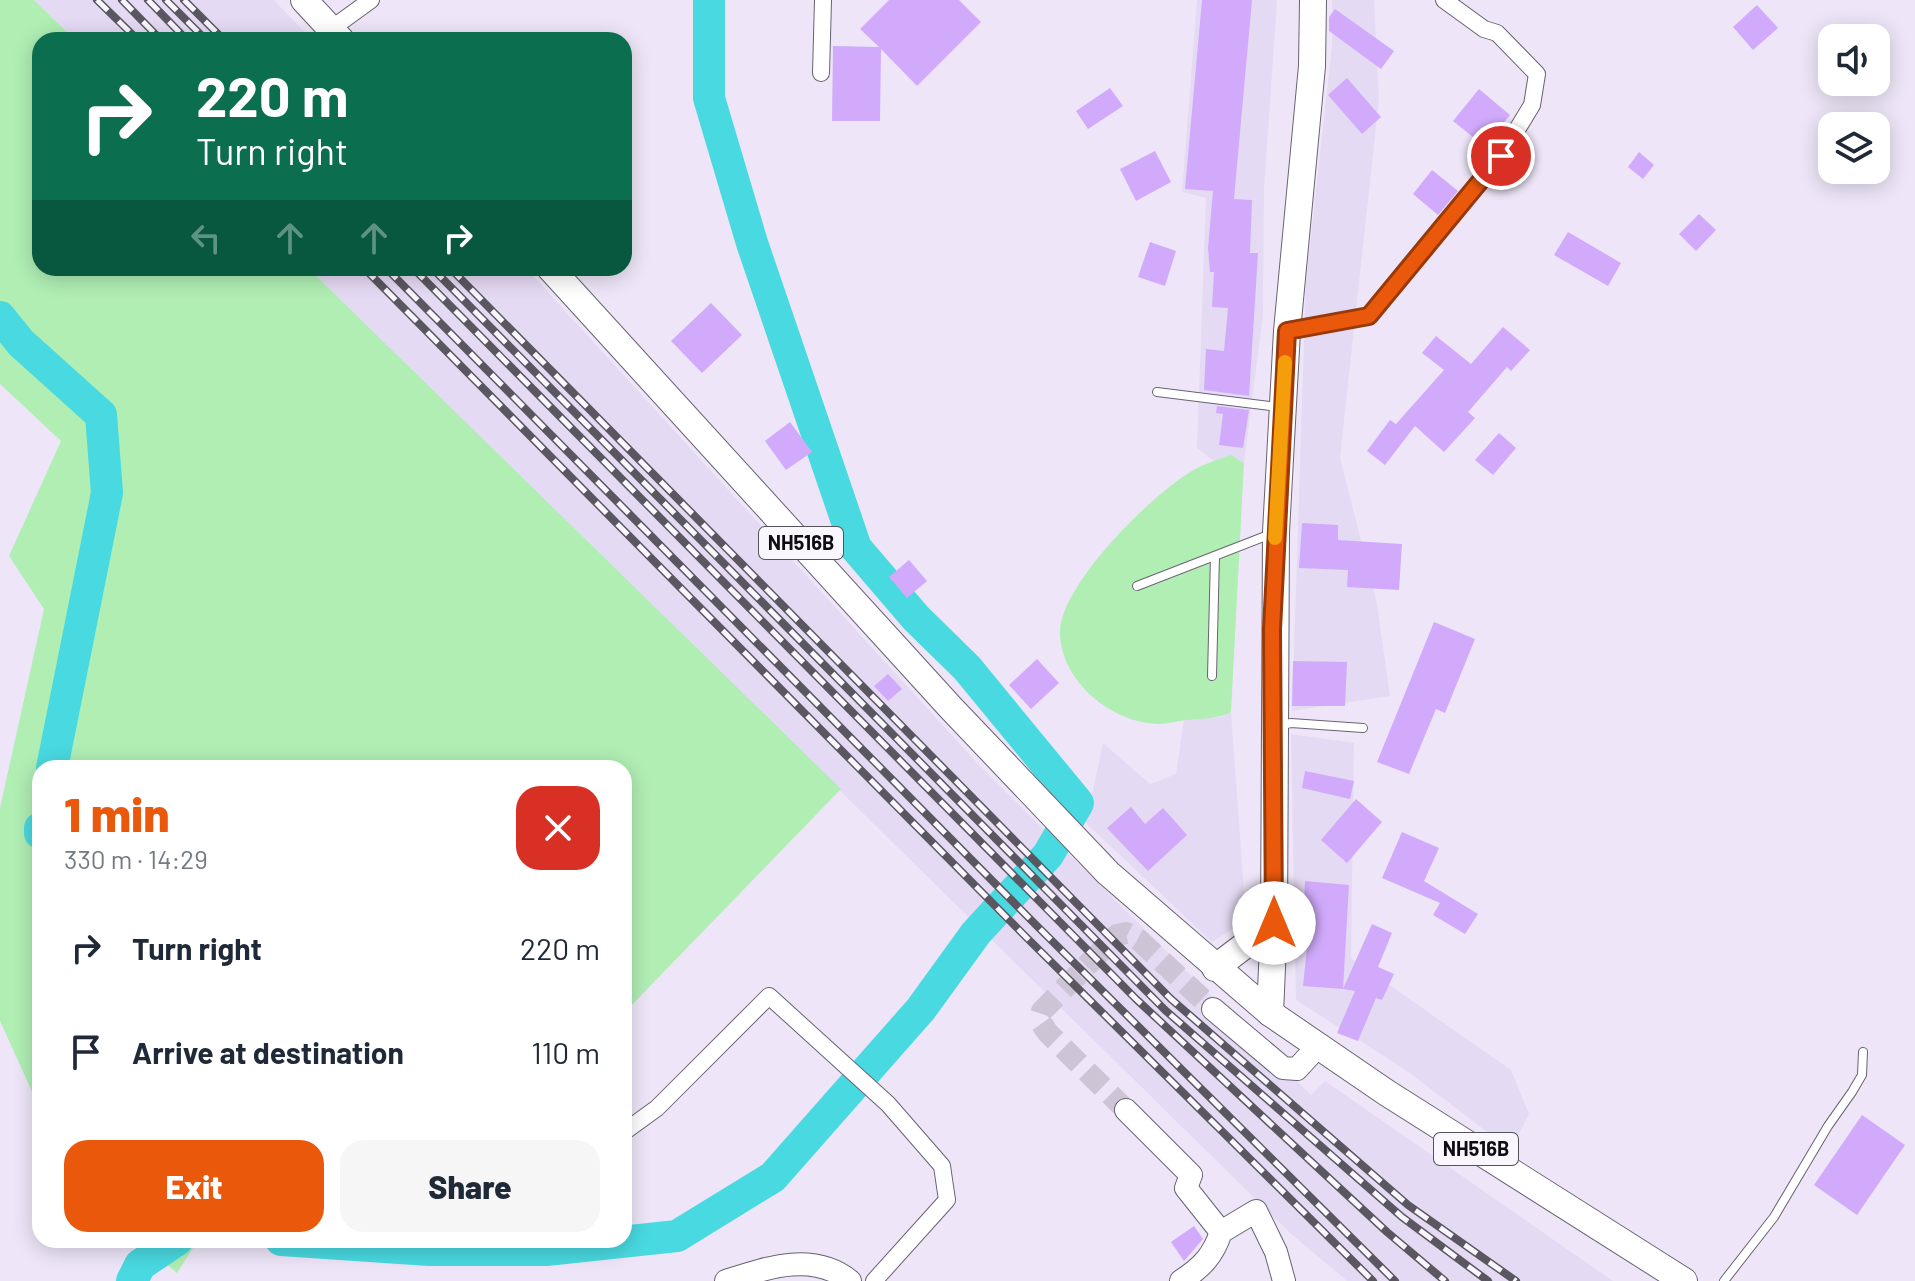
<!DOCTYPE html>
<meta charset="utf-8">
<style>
:root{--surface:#fff;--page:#f6f6f7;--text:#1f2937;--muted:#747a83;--accent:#ea580c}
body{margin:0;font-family:Barlow,sans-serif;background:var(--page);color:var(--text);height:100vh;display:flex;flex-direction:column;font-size:30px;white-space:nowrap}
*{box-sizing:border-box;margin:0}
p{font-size:26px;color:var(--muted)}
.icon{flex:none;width:44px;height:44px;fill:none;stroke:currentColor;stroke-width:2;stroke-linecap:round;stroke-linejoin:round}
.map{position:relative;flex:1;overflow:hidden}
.sheet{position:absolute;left:32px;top:760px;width:600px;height:488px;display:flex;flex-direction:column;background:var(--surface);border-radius:24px;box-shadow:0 4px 20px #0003}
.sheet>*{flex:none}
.hud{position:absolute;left:32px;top:32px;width:600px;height:244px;border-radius:24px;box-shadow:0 4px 20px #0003;background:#0b6e4f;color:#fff;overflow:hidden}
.tools{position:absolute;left:1818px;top:24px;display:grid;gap:16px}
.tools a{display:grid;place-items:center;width:72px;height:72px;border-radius:16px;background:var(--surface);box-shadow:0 4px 20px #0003;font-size:40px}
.pin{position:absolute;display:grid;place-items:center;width:68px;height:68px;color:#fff;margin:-34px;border:4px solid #fff;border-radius:50%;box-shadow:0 2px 8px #0007}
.me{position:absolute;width:88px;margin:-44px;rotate:0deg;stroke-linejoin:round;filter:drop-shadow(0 0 6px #0008)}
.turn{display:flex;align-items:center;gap:28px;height:168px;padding:0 32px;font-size:36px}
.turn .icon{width:104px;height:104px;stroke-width:2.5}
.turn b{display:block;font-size:56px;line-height:68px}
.lanes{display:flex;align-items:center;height:76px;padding:0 32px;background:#0003;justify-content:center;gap:40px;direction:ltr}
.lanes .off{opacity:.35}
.round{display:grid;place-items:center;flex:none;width:84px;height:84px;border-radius:24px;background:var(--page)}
.headline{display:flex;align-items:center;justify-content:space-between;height:136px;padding:0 32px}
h1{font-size:48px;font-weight:800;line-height:60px;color:var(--accent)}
.primary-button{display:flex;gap:16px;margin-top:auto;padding:16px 32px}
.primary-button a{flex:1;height:92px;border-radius:24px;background:var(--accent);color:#fff;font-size:32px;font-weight:800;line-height:92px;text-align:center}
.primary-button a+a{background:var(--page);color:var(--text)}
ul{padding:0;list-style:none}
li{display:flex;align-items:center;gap:24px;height:104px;padding:0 32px}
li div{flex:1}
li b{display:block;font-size:30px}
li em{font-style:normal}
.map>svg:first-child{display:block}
.built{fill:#e5daf3}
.green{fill:#b0eeb4}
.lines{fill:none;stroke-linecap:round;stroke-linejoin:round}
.river{stroke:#49d9e1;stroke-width:32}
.building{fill:#d1aafc}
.secondary-tunnel{stroke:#cdc5d6;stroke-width:22;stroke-dasharray:22 11;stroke-linecap:butt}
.service-casing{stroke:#696271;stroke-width:10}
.minor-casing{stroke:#696271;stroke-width:18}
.secondary-casing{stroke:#696271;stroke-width:24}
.primary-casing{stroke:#696271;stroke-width:28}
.trunk-casing{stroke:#696271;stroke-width:28}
.service{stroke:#fff;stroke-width:8}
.minor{stroke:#fff;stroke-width:16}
.secondary{stroke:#fff;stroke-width:22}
.primary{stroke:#fff;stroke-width:26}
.trunk{stroke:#fff;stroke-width:26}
.rail-casing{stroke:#5b5761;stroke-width:8}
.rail{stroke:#f9f6fd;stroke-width:5;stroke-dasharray:15;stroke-linecap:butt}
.route-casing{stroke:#983908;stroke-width:20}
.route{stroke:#ea580c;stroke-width:14}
.slow{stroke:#f59e0b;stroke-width:14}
.labels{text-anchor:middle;stroke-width:8;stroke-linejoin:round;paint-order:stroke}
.shield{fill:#f9f6fd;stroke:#555359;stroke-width:2}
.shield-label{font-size:20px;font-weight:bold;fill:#0f0d13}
</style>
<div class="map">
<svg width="1915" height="1281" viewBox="0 0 1915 1281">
<rect width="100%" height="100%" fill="#eee6f8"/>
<g class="built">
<path d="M 34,0 L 274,0 L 312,40 L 75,40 Z"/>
<path d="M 1197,0 L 1277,0 L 1264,190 L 1263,315 L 1244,463 L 1231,455 L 1214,461 L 1197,448 L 1206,198 L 1182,192 Z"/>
<path d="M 1332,0 L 1374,0 L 1379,99 L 1340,458 L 1377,604 L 1390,696 L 1292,711 L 1306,281 L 1332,46 Z"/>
<path d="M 308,268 L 526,268 L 979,765 L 1311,1095 L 1325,1081 L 1613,1281 L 1347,1281 L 1290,1233 Z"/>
<path d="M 1231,712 L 1246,920 L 1212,942 L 1086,823 L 1103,743 L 1150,784 L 1176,774 L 1184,720 L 1221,717 Z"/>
<path d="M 1291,734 L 1354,743 L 1351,958 L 1511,1070 L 1529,1114 L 1511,1150 L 1407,1071 L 1296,1000 Z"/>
</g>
<g class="green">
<path d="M 0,0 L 34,0 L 75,40 L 40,40 L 40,268 L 308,268 L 841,789 L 624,1013 L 624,768 L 40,768 L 40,1109 L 0,1021 L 0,808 L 44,609 L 9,556 L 61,441 L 0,384 Z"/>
<path d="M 1231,455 L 1244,463 L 1231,712 C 1218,719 1204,718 1189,720 C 1180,720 1169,724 1159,724 C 1112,723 1061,682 1060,633 C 1059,586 1152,494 1192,471 C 1204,464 1218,459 1231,455 Z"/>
<path d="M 138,1240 L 198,1240 L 177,1273 Z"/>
</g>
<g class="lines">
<g class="river">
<path d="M 0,317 L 21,343 L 101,415 L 107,493 L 52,768"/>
<path d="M 40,828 L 40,833"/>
<path d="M 281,1240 L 429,1250 L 546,1250 L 677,1236 L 773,1177 L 921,1009 L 976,933 L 1048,855 L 1078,803 L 967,668 L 916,618 L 856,548 L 752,243 L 709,98 L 709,0"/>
<path d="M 132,1281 L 140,1265 L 177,1240"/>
</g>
</g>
<g class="building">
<path d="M 889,0 L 959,0 L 981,22 L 917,86 L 881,49 L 880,121 L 832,121 L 833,46 L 879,47 L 860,29 Z"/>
<path d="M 1202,0 L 1252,0 L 1234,199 L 1252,200 L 1250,253 L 1258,253 L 1249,396 L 1204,390 L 1206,349 L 1224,351 L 1228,308 L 1212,307 L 1214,272 L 1210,272 L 1208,248 L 1213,191 L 1185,189 Z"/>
<path d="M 1757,5 L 1778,28 L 1753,50 L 1733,27 Z"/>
<path d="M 1335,9 L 1394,51 L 1381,69 L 1329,31 L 1329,17 Z"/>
<path d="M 1347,78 L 1381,117 L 1362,134 L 1328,95 Z"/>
<path d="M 1110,88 L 1123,106 L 1088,129 L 1076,111 Z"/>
<path d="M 1479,89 L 1510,115 L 1484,146 L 1453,121 Z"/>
<path d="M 1155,151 L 1171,182 L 1136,201 L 1120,169 Z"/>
<path d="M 1639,152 L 1654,165 L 1643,179 L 1628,167 Z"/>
<path d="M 1432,170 L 1458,191 L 1438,215 L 1413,194 Z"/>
<path d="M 1699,214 L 1716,230 L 1696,251 L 1679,234 Z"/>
<path d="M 1568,232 L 1621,263 L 1608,286 L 1554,255 Z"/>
<path d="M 1150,242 L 1176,251 L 1165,286 L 1138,277 Z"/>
<path d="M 711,303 L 742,335 L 702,373 L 671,341 Z"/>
<path d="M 1503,327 L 1530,350 L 1511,371 L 1507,367 L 1468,412 L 1475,418 L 1444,452 L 1415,426 L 1385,465 L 1367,451 L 1390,420 L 1396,424 L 1444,370 L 1422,353 L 1436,336 L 1471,364 Z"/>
<path d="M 1217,406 L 1249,410 L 1243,448 L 1219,445 L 1223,414 L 1216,413 Z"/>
<path d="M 790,422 L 812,452 L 786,470 L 765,441 Z"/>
<path d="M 1499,433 L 1516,448 L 1493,475 L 1475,460 Z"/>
<path d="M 1302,523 L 1338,525 L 1338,540 L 1402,544 L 1399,590 L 1347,587 L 1348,570 L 1299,568 Z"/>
<path d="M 909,560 L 927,581 L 907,598 L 889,577 Z"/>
<path d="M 1434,622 L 1475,639 L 1445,713 L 1436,709 L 1409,774 L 1377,762 Z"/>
<path d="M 1037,659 L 1059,683 L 1031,709 L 1009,685 Z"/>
<path d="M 1293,661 L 1347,662 L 1345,706 L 1292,706 Z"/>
<path d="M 888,674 L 902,689 L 888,701 L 874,686 Z"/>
<path d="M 1305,771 L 1354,781 L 1350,799 L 1302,788 Z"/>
<path d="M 1356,799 L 1382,822 L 1347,863 L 1321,840 Z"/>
<path d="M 1131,807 L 1145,824 L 1163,808 L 1187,835 L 1148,871 L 1107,828 Z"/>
<path d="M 1402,832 L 1439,848 L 1424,881 L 1478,914 L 1465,934 L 1433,915 L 1440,903 L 1382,878 Z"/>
<path d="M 1305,881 L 1349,885 L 1343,989 L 1303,986 L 1308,939 L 1303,939 Z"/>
<path d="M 1372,924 L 1392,933 L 1378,967 L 1394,974 L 1382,1000 L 1376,998 L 1358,1041 L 1337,1033 L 1355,991 L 1343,989 Z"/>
<path d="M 1862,1115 L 1905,1145 L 1857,1215 L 1814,1185 Z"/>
<path d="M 1194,1226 L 1203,1239 L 1184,1261 L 1171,1242 Z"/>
</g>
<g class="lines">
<path class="secondary-tunnel" d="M 1126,1110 L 1048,1033 L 1039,1020 L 1042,1011 L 1117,935 L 1126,933 L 1139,940 L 1213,1009"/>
<defs>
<g id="service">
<path d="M 1157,392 L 1278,407"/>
<path d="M 1137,586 L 1271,534"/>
<path d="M 1212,676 L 1215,556"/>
<path d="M 1278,726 L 1291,723 L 1363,728"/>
<path d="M 1724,1281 L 1774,1217 L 1828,1126 L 1852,1092 L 1862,1075 L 1863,1052"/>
</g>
<g id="minor">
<path d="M 331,29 L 371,0"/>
<path d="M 821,73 L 823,0"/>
<path d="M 1287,331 L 1369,316 L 1501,156 L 1532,105 L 1537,74 L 1497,33 L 1484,29 L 1444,0"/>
<path d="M 624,1132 L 657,1108 L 769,996 L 888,1104 L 942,1166 L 947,1200 L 874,1281"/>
</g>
<g id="secondary">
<path d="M 1213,1009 L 1283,1068 L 1297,1069 L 1317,1047"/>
<path d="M 1126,1110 L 1191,1175 L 1186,1188 L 1221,1232"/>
<path d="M 726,1281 C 766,1268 813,1251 850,1281"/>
<path d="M 1181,1281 C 1202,1267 1213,1256 1221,1232 L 1256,1211 L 1276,1252 L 1284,1281"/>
</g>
<g id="primary">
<path d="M 1215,968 L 1274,923"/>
<path d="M 1270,1013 L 1274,923 L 1276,532 L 1287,331 L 1312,66 L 1313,0"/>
</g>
<g id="trunk">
<path d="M 304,0 L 341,40"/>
<path d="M 550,268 L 951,708 L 1108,873 L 1270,1013 L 1387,1093 L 1684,1281"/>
</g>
</defs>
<use href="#service" class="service-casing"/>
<use href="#minor" class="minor-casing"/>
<use href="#secondary" class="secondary-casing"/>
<use href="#primary" class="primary-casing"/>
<use href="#trunk" class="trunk-casing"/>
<use href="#service" class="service"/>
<use href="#minor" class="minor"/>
<use href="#secondary" class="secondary"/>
<use href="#primary" class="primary"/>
<use href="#trunk" class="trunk"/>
<defs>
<g id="rail">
<path d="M 97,0 L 138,40"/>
<path d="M 122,0 L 161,40"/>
<path d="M 148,0 L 187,40"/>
<path d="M 166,0 L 206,40"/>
<path d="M 184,0 L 224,40"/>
<path d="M 364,268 L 1024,935 L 1373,1281"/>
<path d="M 386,268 L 1036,925 L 1395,1281"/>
<path d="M 413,268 L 1136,999 L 1387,1232 L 1445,1281"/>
<path d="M 432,268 L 1165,1010 L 1402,1217 L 1488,1281"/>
<path d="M 450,268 L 1171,999 L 1408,1205 L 1516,1281"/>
</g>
</defs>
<use href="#rail" class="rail-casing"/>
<use href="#rail" class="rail"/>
</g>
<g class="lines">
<defs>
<path id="route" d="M 1274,923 L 1272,629 L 1287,331 L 1369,316 L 1501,156"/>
</defs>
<use href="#route" class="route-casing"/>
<use href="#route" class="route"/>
<path class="slow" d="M 1275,538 L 1285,362"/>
</g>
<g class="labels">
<g class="shield">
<rect x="759" y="527" width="84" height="32" rx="6"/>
<rect x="1434" y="1133" width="84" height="32" rx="6"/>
</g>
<g class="shield-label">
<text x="801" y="550">NH516B</text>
<text x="1476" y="1156">NH516B</text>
</g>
</g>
</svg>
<div class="tools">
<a><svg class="icon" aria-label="sound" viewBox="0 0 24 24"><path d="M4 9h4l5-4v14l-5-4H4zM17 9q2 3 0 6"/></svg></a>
<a><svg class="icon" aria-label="layers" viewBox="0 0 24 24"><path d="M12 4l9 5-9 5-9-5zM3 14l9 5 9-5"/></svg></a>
</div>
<div class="pin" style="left:1501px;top:156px;background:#d93025"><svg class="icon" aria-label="arrive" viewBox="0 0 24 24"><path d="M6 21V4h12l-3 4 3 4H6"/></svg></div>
<svg class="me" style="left:1274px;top:923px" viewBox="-20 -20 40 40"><circle r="19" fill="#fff"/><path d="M0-13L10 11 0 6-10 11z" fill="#ea580c"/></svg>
<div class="hud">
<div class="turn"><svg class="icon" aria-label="right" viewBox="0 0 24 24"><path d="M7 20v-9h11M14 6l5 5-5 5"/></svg><div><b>220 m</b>Turn right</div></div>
<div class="lanes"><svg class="icon off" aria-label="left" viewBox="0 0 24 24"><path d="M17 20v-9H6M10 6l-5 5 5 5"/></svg><svg class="icon off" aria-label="ahead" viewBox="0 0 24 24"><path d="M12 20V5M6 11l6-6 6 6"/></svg><svg class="icon off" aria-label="ahead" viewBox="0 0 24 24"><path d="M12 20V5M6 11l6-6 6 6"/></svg><svg class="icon" aria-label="right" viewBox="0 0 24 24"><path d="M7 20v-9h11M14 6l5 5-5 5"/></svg></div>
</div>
<section class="sheet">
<div class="headline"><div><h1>1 min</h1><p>330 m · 14:29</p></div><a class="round" style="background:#d93025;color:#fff"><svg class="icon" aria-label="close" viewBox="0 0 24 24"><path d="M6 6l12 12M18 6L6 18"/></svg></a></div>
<ul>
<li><svg class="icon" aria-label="right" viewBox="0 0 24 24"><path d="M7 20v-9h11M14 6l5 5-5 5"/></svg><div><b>Turn right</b></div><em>220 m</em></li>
<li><svg class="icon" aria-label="arrive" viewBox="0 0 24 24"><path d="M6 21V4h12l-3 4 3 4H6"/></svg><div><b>Arrive at destination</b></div><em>110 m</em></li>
</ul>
<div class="primary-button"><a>Exit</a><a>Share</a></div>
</section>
</div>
